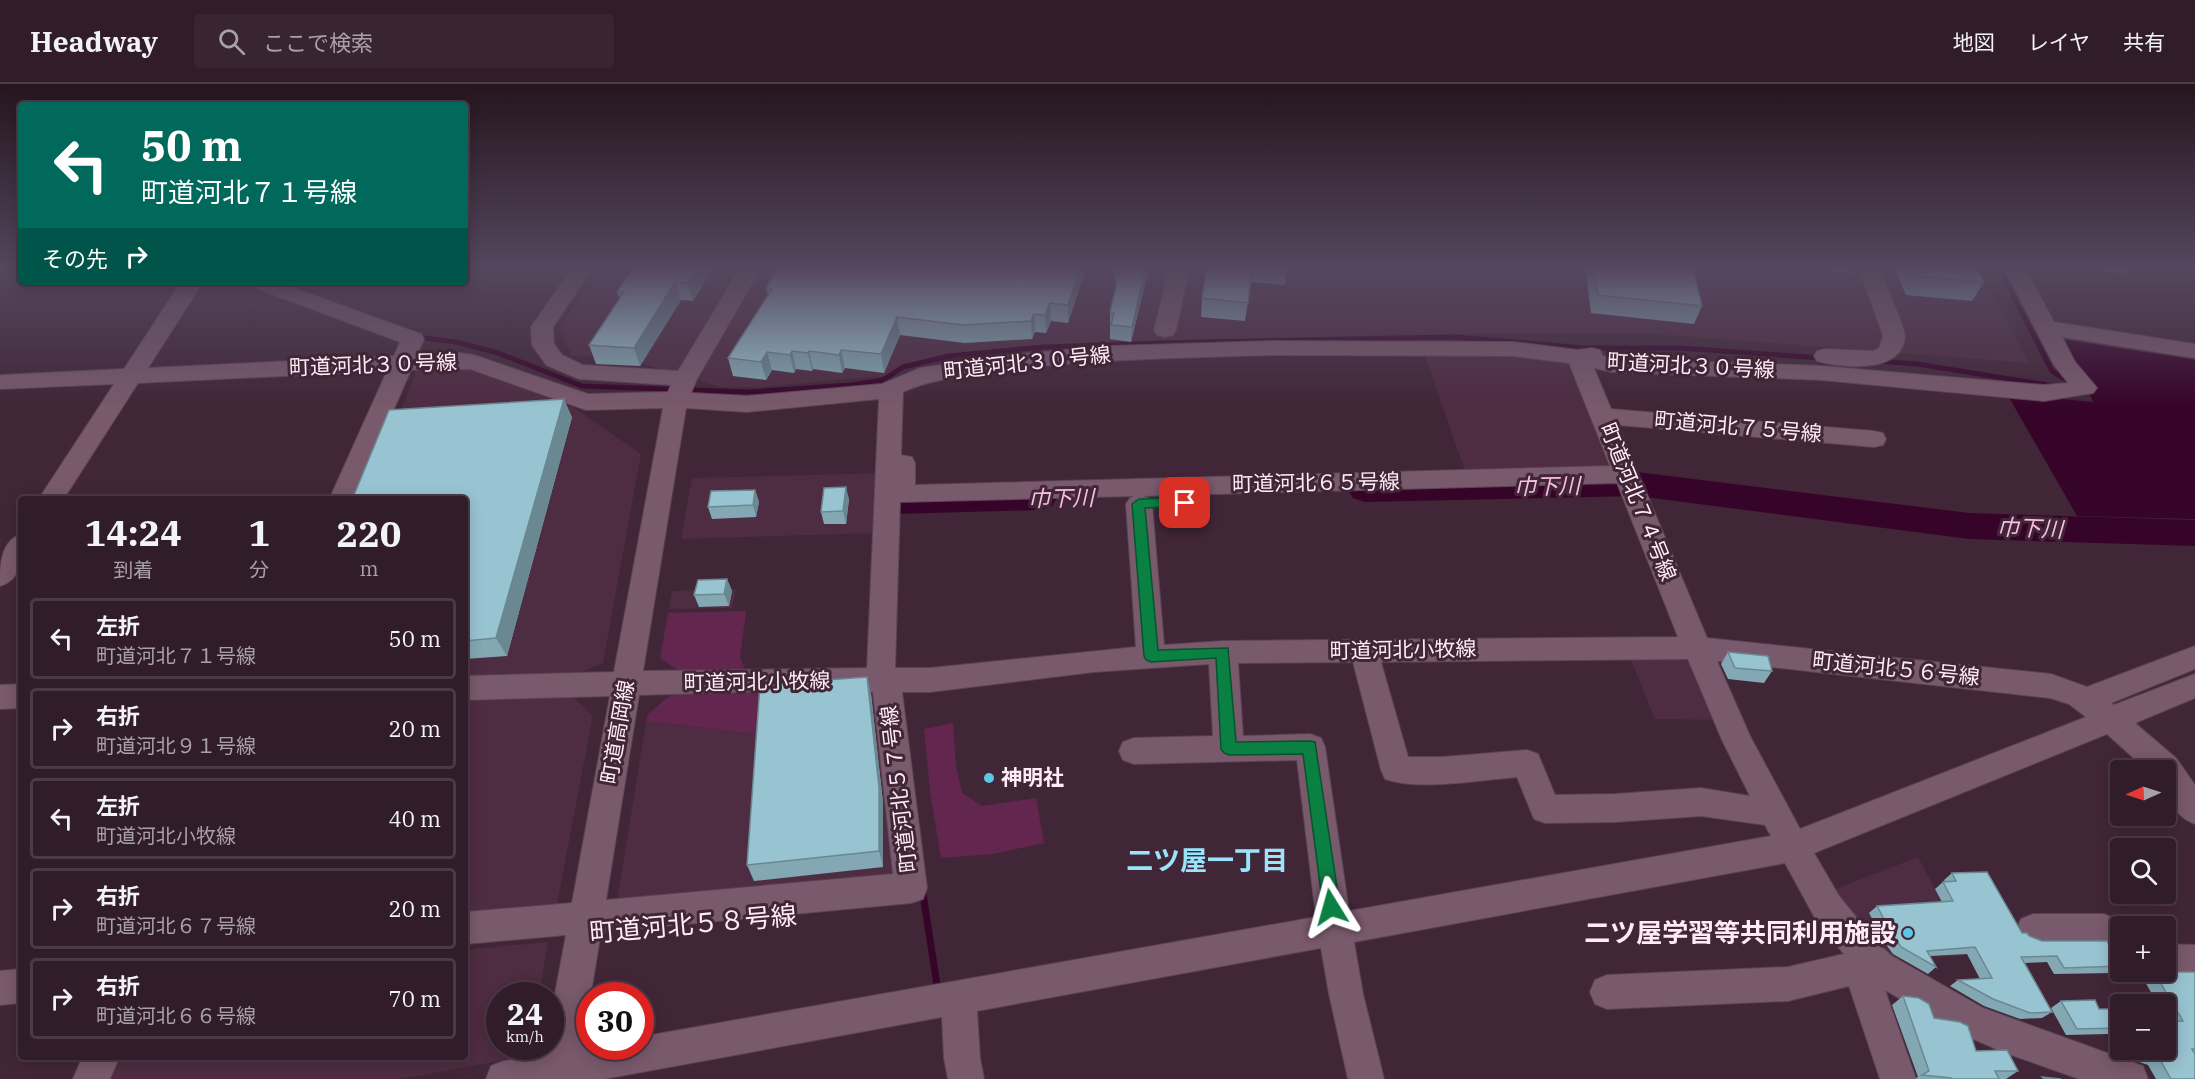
<!DOCTYPE html>
<html lang="ja">
<meta charset="utf-8">
<style>
:root{--surface:#311c29;--page:#392531;--text:#f1f3f6;--muted:#a8a1a8;--line:#4c3a46}
body{margin:0;font-family:"IBM Plex Serif","Noto Sans JP",serif;background:var(--page);color:var(--text);height:100vh;display:flex;flex-direction:column;font-size:22px;white-space:nowrap}
*{box-sizing:border-box;margin:0}
p{font-size:20px;color:var(--muted)}
.icon{flex:none;width:33px;height:33px;fill:none;stroke:currentColor;stroke-width:2;stroke-linecap:round;stroke-linejoin:round}
.map{position:relative;flex:1;overflow:hidden}
.sheet{position:absolute;left:18px;top:412px;width:450px;height:564px;display:flex;flex-direction:column;background:var(--surface);border-radius:6px;box-shadow:0 3px 15px #0003,0 0 0 2px var(--line)}
.sheet>*{flex:none}
.banner{position:absolute;left:18px;top:18px;width:450px;height:183px;border-radius:6px;box-shadow:0 3px 15px #0003,0 0 0 2px var(--line);background:#00695c;color:#fff;overflow:hidden}
.needle{width:39px;rotate:267deg}
.controls{position:absolute;left:2110px;top:676px;display:grid;gap:12px}
.controls a{display:grid;place-items:center;width:66px;height:66px;border-radius:6px;background:var(--surface);box-shadow:0 3px 15px #0003,0 0 0 2px var(--line);font-size:30px}
.speed{position:absolute;left:486px;top:898px;display:flex;gap:12px;font-size:30px;font-weight:700;text-align:center}
.speed>*{display:grid;place-content:center;width:78px;height:78px;border-radius:50%;background:var(--surface);box-shadow:0 3px 15px #0003,0 0 0 2px var(--line);line-height:1}
.speed small{font-size:15px;font-weight:400}
.speed .limit{border:9px solid #d22;background:#fff;color:#111}
.pin{position:absolute;display:grid;place-items:center;width:51px;height:51px;color:#fff;margin:-26px;border-radius:12px;box-shadow:0 3px 9px #0006}
.me{position:absolute;width:66px;margin:-33px;rotate:352deg;stroke-linejoin:round;filter:drop-shadow(0 0 4px #0008)}
.turn{display:flex;align-items:center;gap:21px;height:126px;padding:0 24px;font-size:27px}
.turn .icon{width:78px;height:78px;stroke-width:2.5}
.turn b{display:block;font-size:42px;line-height:51px}
.then{display:flex;align-items:center;height:57px;padding:0 24px;background:#0003;gap:12px;font-size:22px}
.eta{display:flex;justify-content:space-evenly;align-items:center;height:102px;text-align:center}
.eta b{font-size:36px;font-weight:800;line-height:42px}
ul{padding:0;list-style:none}
li{display:flex;align-items:center;gap:18px;height:81px;margin:0 12px 9px;padding:0 12px;border:3px solid var(--line);border-radius:6px}
li div{flex:1}
li b{display:block;font-size:22px}
li em{font-style:normal}
header{display:flex;align-items:center;gap:36px;box-sizing:border-box;height:84px;padding:0 30px;background:var(--surface);border-bottom:2px solid var(--line)}
header strong{font-size:28px}
nav{display:flex;gap:33px;margin-inline-start:auto;font-size:21px}
.search{width:420px;height:54px;background:var(--page);display:flex;align-items:center;gap:15px;box-sizing:border-box;padding:0 21px;border-radius:6px;color:var(--muted);font-size:22px}
.map>svg:first-child{display:block}
.built{fill:#4e2c42}
.green{fill:#63264f}
.water{fill:#370429}
.lines{fill:none;stroke-linecap:round;stroke-linejoin:round}
.stream-far1{stroke:#370429;stroke-width:5}
.stream{stroke:#370429;stroke-width:7}
.river{fill:#370429;fill-rule:evenodd}
.minor-casing{stroke:#5b4352;stroke-width:2}
.minor{fill:#79596c;fill-rule:evenodd}
.wall{fill:#83a8b3}
.shaded-wall{fill:#6a8892}
.building{fill:#98c3d0;stroke:#6a8892;stroke-width:1.5}
.route{fill:#0b8043;stroke:#07532c;stroke-width:1.5}
.poi-dot{fill:#5ac8e5;stroke:#412637;stroke-width:2}
.labels{text-anchor:middle;stroke-width:6;stroke-linejoin:round;paint-order:stroke}
.street-label{font-size:21px;fill:#feebf6;stroke:#412637}
.poi-label{font-size:21px;font-weight:bold;fill:#feebf6;stroke:#412637;text-anchor:start}
.water-label{font-size:22px;font-style:italic;fill:#fcbde3;stroke:#412637}
.near-street-label{font-size:26px;fill:#feebf6;stroke:#412637}
.near-poi-label{font-size:26px;font-weight:bold;fill:#feebf6;stroke:#412637;text-anchor:end}
.near-neighbourhood-label{font-size:27px;font-weight:bold;fill:#99e4fa;stroke:#412637}
</style>
<header>
<strong>Headway</strong>
<div class="search"><svg class="icon" aria-label="search" viewBox="0 0 24 24"><circle cx="10" cy="10" r="6"/><path d="M15 15l6 6"/></svg>ここで検索</div>
<nav><a>地図</a><a>レイヤ</a><a>共有</a></nav>
</header>
<div class="map">
<svg width="2195" height="995" viewBox="0 0 2195 995">
<rect width="100%" height="100%" fill="#412637"/>
<g class="built">
<path d="M 599,184 L 1978,184 L 2029,279 L 1656,250 L 1452,250 L 1178,256 L 1033,262 L 972,267 L 905,280 L 884,292 L 761,303 L 720,303 L 627,275 L 572,272 L 559,245 Z"/>
<path d="M 1513,269 L 1574,276 L 1618,384 L 1466,390 L 1425,272 Z"/>
<path d="M 462,282 L 573,323 L 641,370 L 603,579 L 580,589 L 465,593 L 465,416 L 364,416 L 418,284 Z"/>
<path d="M 886,389 L 881,449 L 681,455 L 692,394 Z"/>
<path d="M 736,505 L 732,524 L 669,525 L 672,507 Z"/>
<path d="M 1630,573 L 1680,574 L 1696,582 L 1718,636 L 1655,635 Z"/>
<path d="M 877,603 L 905,795 L 617,818 L 646,637 L 763,651 Z"/>
<path d="M 465,611 L 573,613 L 593,632 L 555,830 L 465,838 Z"/>
<path d="M 1918,773 L 1970,871 L 1887,876 L 1833,806 Z"/>
<path d="M 548,858 L 539,912 L 500,912 L 500,963 L 526,963 L 515,974 L 400,995 L 105,995 L 114,974 L 465,974 L 465,866 Z"/>
</g>
<g class="green">
<path d="M 746,527 L 740,574 L 745,585 L 678,586 L 660,574 L 668,529 Z"/>
<path d="M 763,603 L 763,651 L 646,637 L 648,630 L 678,605 Z"/>
<path d="M 953,639 L 956,682 L 962,709 L 982,722 L 1036,714 L 1044,759 L 993,770 L 941,774 L 930,707 L 924,645 Z"/>
</g>
<path class="water" d="M 2065,256 L 2195,276 L 2195,435 L 2077,432 L 2007,310 L 2093,318 Z"/>
<g class="lines">
<g class="stream-far1">
<path d="M 1999,184 L 2052,287 L 2070,298"/>
<path d="M 417,253 L 456,258 L 498,269 L 582,302 L 748,308 L 852,301 L 883,296 L 903,283 L 949,272 L 1043,263 L 1160,259 L 1455,253 L 1584,264 L 1680,264 L 1822,274"/>
<path d="M 1877,277 L 1917,280 L 2054,302"/>
</g>
<path class="stream" d="M 919,810 L 923,810 L 937,901"/>
<g class="river">
<path d="M 1637,388 L 1969,429 L 2195,436 L 2195,462 L 1969,455 L 1637,412 L 1365,418 L 1353,414 L 1348,406 L 1353,398 L 1365,394 Z"/>
<path d="M 1040,402 L 1052,406 L 1057,414 L 1052,422 L 1040,426 L 896,430 L 884,427 L 879,418 L 884,409 L 896,406 Z"/>
</g>
<defs>
<g id="minor">
<path d="M 572,184 L 593,184 L 553,243 L 554,260 L 562,271 L 583,281 L 678,287 L 740,184 L 761,184 L 697,295 L 691,309 L 747,312 L 882,300 L 920,284 L 1018,270 L 1113,262 L 1272,257 L 1513,258 L 1578,266 L 1592,264 L 1600,266 L 1603,272 L 1611,274 L 1821,282 L 2044,301 L 2068,299 L 2054,281 L 2004,184 L 2025,184 L 2054,238 L 2195,260 L 2195,274 L 2062,253 L 2075,278 L 2097,304 L 2093,309 L 2044,317 L 1821,296 L 1611,288 L 1594,284 L 1611,325 L 1874,347 L 1883,349 L 1886,355 L 1883,361 L 1874,363 L 1618,341 L 1707,554 L 2051,590 L 2087,603 L 2195,562 L 2195,585 L 2111,619 L 2114,621 L 2195,590 L 2195,614 L 2135,639 L 2176,674 L 2195,701 L 2195,740 C 2171,731 2166,710 2166,687 L 2148,687 L 2107,650 L 1814,769 L 1839,812 L 1878,860 L 1892,872 L 1983,924 L 2143,982 L 2148,995 L 2079,995 L 2003,968 L 1957,948 L 1885,906 L 1916,995 L 1880,995 L 1849,902 L 1788,917 L 1607,925 L 1595,920 L 1590,908 L 1595,896 L 1607,891 L 1788,883 L 1844,870 L 1815,834 L 1785,779 L 1354,858 L 1363,910 L 1384,995 L 1348,995 L 1329,910 L 1321,864 L 977,927 L 980,974 L 984,995 L 948,995 L 944,974 L 942,933 L 604,995 L 486,995 L 491,982 L 504,977 L 544,970 L 546,963 L 550,963 L 550,936 L 566,851 L 465,860 L 465,828 L 572,819 L 610,612 L 465,616 L 465,592 L 614,588 L 663,324 L 586,326 L 470,285 L 411,286 L 354,416 L 329,416 L 387,287 L 138,299 L 63,416 L 38,416 L 114,300 L 0,305 L 0,291 L 124,285 L 181,198 L 203,198 L 148,284 L 394,272 L 400,258 L 250,202 L 246,198 L 277,198 L 421,250 L 424,255 L 417,271 L 461,269 L 474,271 L 588,310 L 668,308 L 671,301 L 579,295 L 546,281 L 532,261 L 531,243 ZM 1272,271 L 1513,272 L 1569,279 L 1610,382 L 915,401 L 915,379 L 912,373 L 901,371 L 903,308 C 931,295 960,293 992,288 C 1084,275 1178,274 1272,271 ZM 879,315 L 867,584 L 643,587 L 686,324 L 747,328 ZM 1617,399 L 1678,553 L 1223,557 L 1164,561 L 1152,420 L 1148,414 L 1143,412 ZM 1134,412 L 1130,414 L 1126,420 L 1136,563 L 930,584 L 895,584 L 900,418 ZM 1688,575 L 1722,656 L 1750,712 L 1701,704 L 1615,710 L 1555,711 L 1538,670 L 1527,666 L 1443,673 L 1408,673 L 1381,578 ZM 1717,577 L 2050,614 L 2069,620 L 2086,633 L 1800,745 L 1750,652 ZM 1353,578 L 1381,686 L 1385,695 C 1418,707 1481,696 1517,693 L 1534,735 L 1545,739 L 1615,738 L 1701,732 L 1765,741 L 1771,752 L 1349,827 L 1325,663 L 1321,654 L 1310,650 L 1243,652 L 1238,579 ZM 1209,580 L 1213,652 L 1134,654 L 1123,658 L 1119,667 L 1123,676 L 1134,680 L 1297,676 L 1316,833 L 640,953 L 640,963 L 582,963 L 601,848 L 911,819 L 923,815 L 927,804 L 902,608 L 930,608 L 1094,588 ZM 744,608 L 873,608 L 893,790 L 606,816 L 639,611 Z"/>
<path d="M 1169,184 L 1189,184 L 1176,246 L 1173,251 L 1165,253 L 1157,251 L 1154,246 Z"/>
<path d="M 1859,184 L 1879,184 C 1884,197 1906,244 1905,254 C 1900,290 1842,284 1817,277 L 1814,272 L 1817,267 L 1825,265 L 1873,267 L 1879,264 L 1883,252 Z"/>
<path d="M 21,450 C 21,471 24,495 0,502 C 0,482 0,458 21,450 Z"/>
<path d="M 21,600 L 21,624 L 0,625 L 0,601 Z"/>
<path d="M 2033,830 L 2104,830 L 2133,843 L 2121,843 L 2121,870 L 2102,862 L 2033,862 L 2021,857 L 2016,846 L 2021,835 Z"/>
<path d="M 2166,860 L 2195,861 L 2195,893 L 2166,892 L 2155,888 L 2166,888 Z"/>
<path d="M 21,885 L 21,919 L 0,921 L 0,887 Z"/>
<path d="M 82,974 L 119,974 L 110,995 L 73,995 Z"/>
</g>
</defs>
<use href="#minor" class="minor-casing"/>
<use href="#minor" class="minor"/>
</g>
<g class="wall">
<path d="M 631,184 L 713,184 L 693,217 L 681,216 L 640,282 L 596,280 L 589,261 L 620,215 L 617,208 L 632,186 Z"/>
<path d="M 778,184 L 1086,184 L 1068,239 L 1051,237 L 1046,249 L 1035,248 L 1032,255 L 965,259 L 900,251 L 884,289 L 845,284 L 842,289 L 813,285 L 812,287 L 796,285 L 794,289 L 772,286 L 766,296 L 733,292 L 728,274 L 768,211 L 766,204 Z"/>
<path d="M 1115,184 L 1149,184 L 1131,258 L 1110,255 L 1110,228 L 1117,198 L 1115,198 Z"/>
<path d="M 1207,184 L 1287,184 L 1285,201 L 1251,198 L 1245,237 L 1201,233 L 1202,214 Z"/>
<path d="M 1585,184 L 1693,184 L 1702,222 L 1694,240 L 1591,229 Z"/>
<path d="M 1808,184 L 1853,184 L 1851,189 Z"/>
<path d="M 1894,184 L 1976,184 L 1984,198 L 1972,217 L 1906,211 Z"/>
<path d="M 2085,184 L 2132,184 L 2128,190 Z"/>
<path d="M 572,333 L 507,572 L 465,575 L 465,416 Z"/>
<path d="M 755,406 L 759,418 L 756,433 L 712,435 L 708,423 Z"/>
<path d="M 849,415 L 846,440 L 824,440 L 821,428 Z"/>
<path d="M 727,495 L 732,507 L 729,522 L 699,523 L 694,511 Z"/>
<path d="M 1728,568 L 1772,587 L 1764,599 L 1728,595 L 1721,580 Z"/>
<path d="M 871,610 L 883,719 L 883,783 L 754,797 L 747,781 Z"/>
<path d="M 1952,789 L 2022,849 L 2042,857 L 2121,881 L 2121,883 L 2112,889 L 2054,890 L 2047,878 L 2025,879 L 2052,928 L 2042,934 L 2020,935 L 1984,922 L 1950,902 L 1958,896 L 1980,895 L 1967,870 L 1930,872 L 1936,883 L 1928,890 L 1893,870 L 1885,859 L 1881,858 L 1874,851 L 1876,842 L 1869,829 L 1877,822 L 1942,818 L 1935,805 L 1943,798 L 1945,798 L 1944,796 Z"/>
<path d="M 2153,888 L 2195,888 L 2195,995 L 2156,995 L 2148,981 L 2119,971 L 2108,950 L 2066,951 L 2051,924 L 2061,917 L 2099,925 L 2121,925 L 2121,966 L 2166,966 L 2168,938 L 2166,934 L 2166,921 L 2158,921 L 2143,894 Z"/>
<path d="M 1903,912 L 1934,934 L 1976,967 L 2018,987 L 2006,995 L 1915,995 L 1918,993 L 1892,921 Z"/>
</g>
<g class="shaded-wall">
<path d="M 696,184 L 713,184 L 693,217 L 687,199 Z"/>
<path d="M 1080,184 L 1086,184 L 1068,239 L 1068,221 Z"/>
<path d="M 1146,184 L 1149,184 L 1131,258 L 1132,243 Z"/>
<path d="M 675,198 L 681,216 L 640,282 L 634,264 Z"/>
<path d="M 1050,219 L 1051,237 L 1046,249 L 1045,231 Z"/>
<path d="M 1034,230 L 1035,248 L 1032,255 L 1031,237 Z"/>
<path d="M 897,233 L 900,251 L 884,289 L 881,270 Z"/>
<path d="M 841,266 L 845,284 L 842,289 L 839,271 Z"/>
<path d="M 792,267 L 796,285 L 794,289 L 790,271 Z"/>
<path d="M 809,267 L 813,285 L 812,287 L 808,269 Z"/>
<path d="M 767,268 L 772,286 L 766,296 L 761,278 Z"/>
<path d="M 564,315 L 572,333 L 507,572 L 496,554 Z"/>
<path d="M 846,403 L 849,415 L 846,440 L 843,427 Z"/>
<path d="M 755,406 L 759,418 L 756,433 L 753,421 Z"/>
<path d="M 727,495 L 732,507 L 729,522 L 724,510 Z"/>
<path d="M 867,593 L 871,610 L 883,719 L 883,783 L 879,767 Z"/>
</g>
<g class="building">
<path d="M 633,184 L 696,184 L 687,199 L 675,198 L 634,264 L 589,261 L 624,208 L 617,208 Z"/>
<path d="M 778,184 L 1080,184 L 1068,221 L 1050,219 L 1045,231 L 1034,230 L 1031,237 L 963,241 L 897,233 L 881,270 L 841,266 L 839,271 L 809,267 L 808,269 L 792,267 L 790,271 L 767,268 L 761,278 L 728,274 L 772,205 L 766,204 Z"/>
<path d="M 1120,184 L 1146,184 L 1132,243 L 1111,241 L 1114,229 L 1110,228 Z"/>
<path d="M 1207,184 L 1252,184 L 1248,219 L 1202,214 Z"/>
<path d="M 1594,184 L 1693,184 L 1702,222 L 1598,211 Z"/>
<path d="M 1913,184 L 1976,184 L 1984,198 L 1917,192 Z"/>
<path d="M 564,315 L 496,554 L 465,557 L 465,416 L 352,416 L 389,326 Z"/>
<path d="M 846,403 L 843,427 L 821,428 L 824,404 Z"/>
<path d="M 755,406 L 753,421 L 708,423 L 711,407 Z"/>
<path d="M 727,495 L 724,510 L 694,511 L 698,496 Z"/>
<path d="M 1728,568 L 1768,572 L 1772,587 L 1735,584 Z"/>
<path d="M 867,593 L 879,703 L 879,767 L 747,781 L 760,601 Z"/>
<path d="M 1987,788 L 2022,849 L 2027,849 L 2029,852 L 2042,857 L 2107,857 L 2121,881 L 2121,882 L 2064,884 L 2057,872 L 2021,873 L 2052,928 L 2030,929 L 1993,915 L 1958,896 L 1992,894 L 1975,863 L 1927,867 L 1936,883 L 1901,863 L 1893,852 L 1888,851 L 1881,844 L 1884,835 L 1877,822 L 1953,817 L 1943,798 L 1956,797 L 1952,789 Z"/>
<path d="M 2154,888 L 2195,888 L 2195,965 L 2192,965 L 2195,970 L 2195,995 L 2171,995 L 2159,974 L 2134,966 L 2166,966 L 2166,938 L 2183,937 Z"/>
<path d="M 1903,912 L 1919,914 L 1929,920 L 1934,934 L 1960,938 L 1968,942 L 1976,967 L 2007,966 L 2018,987 L 1995,987 L 1999,995 L 1951,995 L 1951,994 L 1922,991 L 1929,987 Z"/>
<path d="M 2095,916 L 2099,925 L 2121,925 L 2121,949 L 2118,944 L 2077,945 L 2061,917 Z"/>
<path d="M 2042,993 L 2061,995 L 2044,995 Z"/>
</g>
<linearGradient id="sky" x2="0" y2="1"><stop stop-color="#24151e"/><stop offset="0.57" stop-color="#54475e"/><stop offset="1" stop-color="#54475e" stop-opacity="0"/></linearGradient>
<rect width="2195" height="323" fill="url(#sky)"/>
<path class="route" d="M 1185,414 L 1191,419 L 1189,422 L 1145,424 L 1158,566 L 1228,564 L 1236,658 L 1310,657 L 1315,658 L 1340,823 L 1337,829 L 1331,831 L 1325,829 L 1323,823 L 1303,670 L 1229,671 L 1224,669 L 1221,665 L 1216,574 L 1151,578 L 1146,576 L 1144,572 L 1132,420 L 1139,415 Z"/>
<g class="poi-dot">
<circle cx="989" cy="694" r="6"/>
<circle cx="1908" cy="849" r="6"/>
</g>
<g class="labels">
<g class="street-label">
<text transform="translate(1027 279) rotate(-6)" y="7">町道河北３０号線</text>
<text transform="translate(373 281) rotate(-2)" y="7">町道河北３０号線</text>
<text transform="translate(1691 282) rotate(3)" y="7">町道河北３０号線</text>
<text transform="translate(1738 343) rotate(5)" y="7">町道河北７５号線</text>
<text transform="translate(1316 399) rotate(-1)" y="7">町道河北６５号線</text>
<text transform="translate(1638 418) rotate(68)" y="7">町道河北７４号線</text>
<text transform="translate(1403 566) rotate(-1)" y="7">町道河北小牧線</text>
<text transform="translate(1896 585) rotate(6)" y="7">町道河北５６号線</text>
<text transform="translate(757 598) rotate(-1)" y="7">町道河北小牧線</text>
<text transform="translate(618 648) rotate(-80)" y="7">町道高岡線</text>
<text transform="translate(899 705) rotate(-97)" y="7">町道河北５７号線</text>
</g>
<g class="poi-label">
<text x="1001" y="701">神明社</text>
</g>
<g class="water-label">
<text transform="translate(1547 402) rotate(-1)" y="8">巾下川</text>
<text transform="translate(1061 414) rotate(-1)" y="8">巾下川</text>
<text transform="translate(2030 444) rotate(2)" y="8">巾下川</text>
</g>
<g class="near-street-label">
<text transform="translate(693 840) rotate(-5)" y="9">町道河北５８号線</text>
</g>
<g class="near-poi-label">
<text x="1896" y="858">二ツ屋学習等共同利用施設</text>
</g>
<g class="near-neighbourhood-label">
<text x="1207" y="786">二ツ屋一丁目</text>
</g>
</g>
</svg>
<div class="controls">
<a><svg class="needle" viewBox="-14 -14 28 28"><path d="M0-13l5 13h-10z" fill="#e53935"/><path d="M0 13l5-13h-10z" fill="#a8a1a8"/></svg></a>
<a><svg class="icon" aria-label="search" viewBox="0 0 24 24"><circle cx="10" cy="10" r="6"/><path d="M15 15l6 6"/></svg></a>
<a>+</a>
<a>−</a>
</div>
<div class="speed"><div>24<small>km/h</small></div><div class="limit">30</div></div>
<div class="pin" style="left:1185px;top:419px;background:#d93025"><svg class="icon" aria-label="arrive" viewBox="0 0 24 24"><path d="M6 21V4h12l-3 4 3 4H6"/></svg></div>
<svg class="me" style="left:1331px;top:823px" viewBox="-20 -20 40 40"><path d="M0-17L14 15 0 8-14 15z" fill="#0b8043" stroke="#fff" stroke-width="4"/></svg>
<div class="banner">
<div class="turn"><svg class="icon" aria-label="left" viewBox="0 0 24 24"><path d="M17 20v-9H6M10 6l-5 5 5 5"/></svg><div><b>50 m</b>町道河北７１号線</div></div>
<div class="then">その先<svg class="icon" aria-label="right" viewBox="0 0 24 24"><path d="M7 20v-9h11M14 6l5 5-5 5"/></svg></div>
</div>
<section class="sheet">
<div class="eta">
<div><b>14:24</b><p>到着</p></div>
<div><b>1</b><p>分</p></div>
<div><b>220</b><p>m</p></div>
</div>
<ul>
<li><svg class="icon" aria-label="left" viewBox="0 0 24 24"><path d="M17 20v-9H6M10 6l-5 5 5 5"/></svg><div><b>左折</b><p>町道河北７１号線</p></div><em>50 m</em></li>
<li><svg class="icon" aria-label="right" viewBox="0 0 24 24"><path d="M7 20v-9h11M14 6l5 5-5 5"/></svg><div><b>右折</b><p>町道河北９１号線</p></div><em>20 m</em></li>
<li><svg class="icon" aria-label="left" viewBox="0 0 24 24"><path d="M17 20v-9H6M10 6l-5 5 5 5"/></svg><div><b>左折</b><p>町道河北小牧線</p></div><em>40 m</em></li>
<li><svg class="icon" aria-label="right" viewBox="0 0 24 24"><path d="M7 20v-9h11M14 6l5 5-5 5"/></svg><div><b>右折</b><p>町道河北６７号線</p></div><em>20 m</em></li>
<li><svg class="icon" aria-label="right" viewBox="0 0 24 24"><path d="M7 20v-9h11M14 6l5 5-5 5"/></svg><div><b>右折</b><p>町道河北６６号線</p></div><em>70 m</em></li>
</ul>
</section>
</div>
